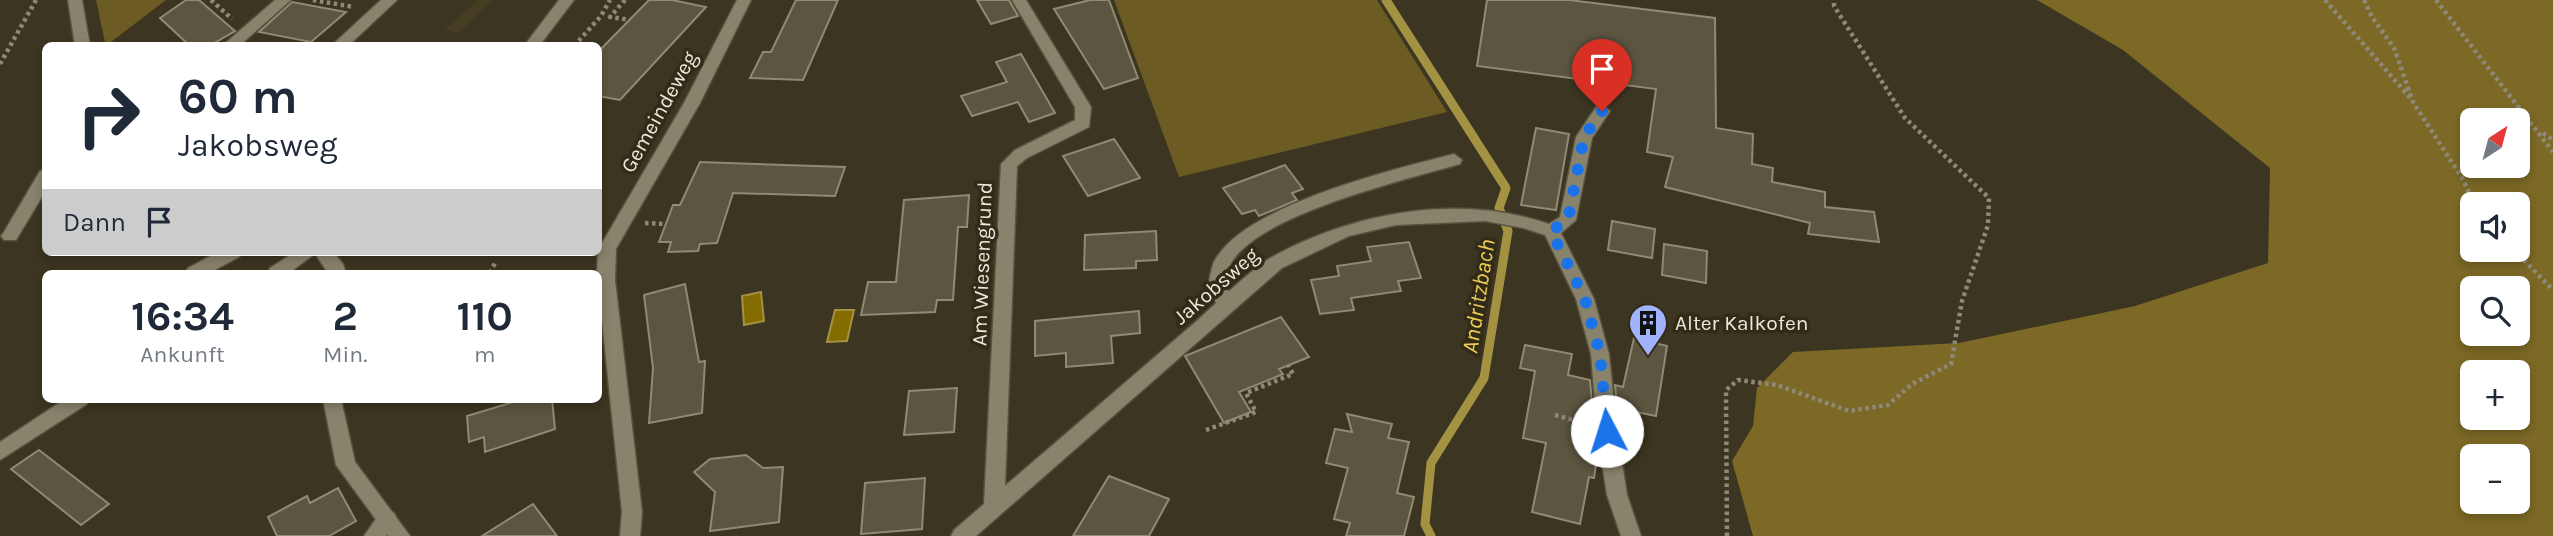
<!DOCTYPE html>
<html lang="de">
<meta charset="utf-8">
<style>
:root{--surface:#fff;--page:#f2f2f3;--text:#1f2937;--muted:#747a83}
body{margin:0;font-family:Karla,sans-serif;background:var(--page);color:var(--text);height:100vh;display:flex;flex-direction:column;font-size:26px;white-space:nowrap}
*{box-sizing:border-box;margin:0}
p{font-size:23px;color:var(--muted)}
.icon{flex:none;width:38px;height:38px;fill:none;stroke:currentColor;stroke-width:2;stroke-linecap:round;stroke-linejoin:round}
.map{position:relative;flex:1;overflow:hidden}
.panel{position:absolute;left:42px;top:270px;width:560px;height:133px;display:flex;flex-direction:column;background:var(--surface);border-radius:10px;box-shadow:0 4px 10px #0003}
.panel>*{flex:none}
.top-card{position:absolute;left:42px;top:42px;width:560px;height:214px;border-radius:10px;box-shadow:0 4px 10px #0003;background:#fff;color:var(--text);overflow:hidden}
.needle{width:46px;rotate:36deg}
.buttons{position:absolute;left:2460px;top:108px;display:grid;gap:14px}
.buttons a{display:grid;place-items:center;width:70px;height:70px;border-radius:10px;background:var(--surface);box-shadow:0 4px 10px #0003;font-size:35px}
.pin{position:absolute;display:grid;place-items:center;width:60px;height:60px;color:#fff;margin:-72px -30px;border-radius:50% 50% 50% 0;rotate:-45deg;box-shadow:0 0 7px #0007}
.pin .icon{rotate:45deg}
.me{position:absolute;width:77px;margin:-38px;rotate:355deg;stroke-linejoin:round;filter:drop-shadow(0 0 5px #0008)}
.turn{display:flex;align-items:center;gap:24px;height:147px;padding:0 21px;font-size:32px}
.turn .icon{width:91px;height:91px;stroke-width:2.5}
.turn b{display:block;font-size:49px;line-height:60px}
.then{display:flex;align-items:center;height:66px;padding:0 21px;background:#0003;gap:14px;font-size:26px}
.eta{display:flex;justify-content:space-evenly;align-items:center;height:119px;text-align:center}
.eta b{font-size:42px;font-weight:700;line-height:49px}
.map>svg:first-child{display:block}
.built{fill:#463e23}
.green{fill:#6c5c24}
.forest{fill:#7c6926;fill-rule:evenodd}
.water{fill:#846c00;stroke:#a39242;stroke-width:2}
.lines{fill:none;stroke-linecap:round;stroke-linejoin:round}
.stream{stroke:#a39242;stroke-width:9}
.building{fill:#5c5641;stroke:#908a73;stroke-width:2}
.lane-casing{stroke:#575240;stroke-width:3}
.street-casing{stroke:#575240;stroke-width:3}
.secondary-casing{stroke:#575240;stroke-width:3}
.path{stroke:#8e8979;stroke-width:4.5;stroke-dasharray:3.5 3.5;stroke-linecap:butt}
.lane{fill:#89836c;fill-rule:evenodd}
.street{fill:#89836c;fill-rule:evenodd}
.secondary{fill:#89836c;fill-rule:evenodd}
.route{stroke:#1a73e8;stroke-width:12;stroke-dasharray:0 21.6}
.labels{text-anchor:middle;stroke-width:7;stroke-linejoin:round;paint-order:stroke}
.street-label{font-size:21px;fill:#ece9dc;stroke:#312b18}
.poi-label{font-size:21px;fill:#ece9dc;stroke:#312b18;text-anchor:start}
.water-label{font-size:23px;font-style:italic;fill:#eecd56;stroke:#312b18}
</style>
<div class="map">
<svg width="2553" height="536" viewBox="0 0 2553 536">
<rect width="100%" height="100%" fill="#3b3521"/>
<path class="built" d="M 478,0 L 493,0 L 458,33 L 445,30 Z"/>
<g class="green">
<path d="M 96,0 L 166,0 L 107,45 L 103,46 L 105,42 Z"/>
<path d="M 1114,0 L 1377,0 L 1447,112 L 1179,177 Z"/>
</g>
<path class="forest" d="M 2037,0 L 2553,0 L 2553,536 L 1753,536 L 1732,461 L 1753,426 L 1757,388 L 1793,352 L 1959,343 L 2135,306 L 2268,263 L 2270,168 L 2123,50 ZM 2473,121 L 2518,121 L 2518,166 L 2473,166 ZM 2473,205 L 2518,205 L 2518,250 L 2473,250 ZM 2473,289 L 2518,289 L 2518,334 L 2473,334 ZM 2473,373 L 2518,373 L 2518,418 L 2473,418 ZM 2473,457 L 2518,457 L 2518,502 L 2473,502 Z"/>
<g class="water">
<path d="M 761,292 L 764,321 L 744,325 L 742,296 Z"/>
<path d="M 835,310 L 854,310 L 847,341 L 827,342 Z"/>
</g>
<g class="lines">
<path class="stream" d="M 1386,0 L 1506,188 L 1499,208 L 1508,231 L 1484,378 L 1431,463 L 1425,524 L 1431,536"/>
</g>
<g class="building">
<path d="M 186,0 L 199,0 L 235,31 L 209,46 L 190,46 L 160,18 Z"/>
<path d="M 649,0 L 672,0 L 706,7 L 620,100 L 598,96 L 598,52 Z"/>
<path d="M 796,0 L 838,0 L 803,80 L 750,78 L 763,52 L 771,52 Z"/>
<path d="M 977,0 L 1009,0 L 1018,16 L 991,24 Z"/>
<path d="M 1090,0 L 1109,0 L 1138,78 L 1104,89 L 1054,9 Z"/>
<path d="M 1487,0 L 1569,0 L 1715,18 L 1716,128 L 1753,134 L 1752,164 L 1773,168 L 1772,182 L 1825,192 L 1825,207 L 1874,212 L 1879,242 L 1808,234 L 1810,223 L 1665,187 L 1673,157 L 1647,152 L 1656,89 L 1477,66 Z"/>
<path d="M 292,2 L 346,12 L 311,42 L 259,32 Z"/>
<path d="M 1021,54 L 1055,113 L 1029,122 L 1018,102 L 972,116 L 961,96 L 1007,82 L 996,62 Z"/>
<path d="M 1536,128 L 1569,134 L 1556,210 L 1521,205 Z"/>
<path d="M 1114,139 L 1140,178 L 1088,196 L 1063,156 Z"/>
<path d="M 700,162 L 845,167 L 835,196 L 733,193 L 717,243 L 700,244 L 698,251 L 668,252 L 671,242 L 659,242 L 673,205 L 680,205 Z"/>
<path d="M 1285,165 L 1303,189 L 1292,193 L 1297,200 L 1259,216 L 1255,210 L 1242,214 L 1223,188 Z"/>
<path d="M 969,195 L 967,227 L 958,227 L 953,300 L 937,300 L 935,312 L 861,315 L 868,282 L 896,282 L 904,200 Z"/>
<path d="M 1612,221 L 1655,229 L 1652,258 L 1608,250 Z"/>
<path d="M 1156,231 L 1157,260 L 1136,261 L 1136,268 L 1084,270 L 1085,235 Z"/>
<path d="M 1409,242 L 1421,278 L 1398,281 L 1401,291 L 1351,298 L 1354,310 L 1320,314 L 1311,280 L 1339,276 L 1337,266 L 1371,261 L 1367,247 Z"/>
<path d="M 1664,244 L 1707,251 L 1706,283 L 1662,275 Z"/>
<path d="M 685,284 L 699,362 L 705,361 L 702,413 L 649,423 L 653,368 L 644,295 Z"/>
<path d="M 1139,311 L 1140,333 L 1111,336 L 1113,363 L 1066,367 L 1066,353 L 1035,356 L 1035,321 Z"/>
<path d="M 1281,317 L 1309,357 L 1279,369 L 1283,374 L 1239,392 L 1251,412 L 1224,423 L 1185,356 Z"/>
<path d="M 1634,338 L 1667,346 L 1656,416 L 1617,408 L 1615,385 L 1623,387 Z"/>
<path d="M 1525,345 L 1572,354 L 1568,375 L 1590,380 L 1592,403 L 1586,446 L 1597,449 L 1598,452 L 1594,478 L 1589,477 L 1580,524 L 1532,512 L 1546,443 L 1523,438 L 1535,371 L 1520,368 Z"/>
<path d="M 957,388 L 954,432 L 904,435 L 909,391 Z"/>
<path d="M 523,399 L 552,399 L 555,429 L 485,452 L 484,437 L 469,442 L 467,416 Z"/>
<path d="M 1347,414 L 1392,424 L 1388,438 L 1409,442 L 1397,493 L 1414,497 L 1404,536 L 1346,536 L 1350,523 L 1334,519 L 1348,468 L 1326,463 L 1335,429 L 1352,432 Z"/>
<path d="M 39,450 L 109,504 L 81,525 L 11,469 Z"/>
<path d="M 746,455 L 763,468 L 783,467 L 779,522 L 710,531 L 715,492 L 694,472 L 710,459 Z"/>
<path d="M 1109,476 L 1169,499 L 1149,536 L 1073,536 Z"/>
<path d="M 925,478 L 922,529 L 861,534 L 865,483 Z"/>
<path d="M 338,488 L 356,521 L 329,536 L 277,536 L 268,517 L 307,496 L 310,503 Z"/>
<path d="M 533,504 L 557,536 L 482,536 Z"/>
</g>
<g class="lines">
<defs>
<g id="lane">
<path d="M 275,0 L 291,0 L 239,46 L 222,46 Z"/>
<path d="M 381,0 L 397,0 L 348,46 L 331,46 Z"/>
<path d="M 737,0 L 751,0 L 700,103 L 613,254 L 601,254 L 598,250 L 684,103 Z"/>
<path d="M 1454,154 L 1462,160 L 1460,164 C 1408,179 1255,215 1230,265 C 1223,280 1228,293 1235,306 L 1232,311 L 1220,311 L 1208,286 C 1210,278 1211,267 1215,260 C 1246,205 1394,169 1454,154 Z"/>
<path d="M 46,169 L 46,190 L 16,240 L 4,240 L 1,236 L 4,232 L 40,171 Z"/>
<path d="M 218,252 L 242,252 L 239,257 L 209,273 L 185,273 L 188,268 Z"/>
<path d="M 387,510 L 394,513 L 397,519 L 386,536 L 364,536 L 380,513 Z"/>
</g>
<g id="street">
<path d="M 68,0 L 82,0 L 90,46 L 75,46 Z"/>
<path d="M 1012,0 L 1026,0 L 1091,107 L 1089,127 L 1027,158 L 1017,166 L 1005,486 C 1067,433 1129,379 1191,326 C 1213,307 1248,271 1272,257 C 1354,212 1459,193 1549,224 L 1560,217 L 1576,137 L 1596,107 L 1602,106 L 1610,111 L 1592,138 L 1576,220 L 1561,233 L 1594,299 L 1609,354 L 1617,431 L 1627,495 L 1641,536 L 1621,536 L 1607,495 L 1597,431 L 1591,354 L 1576,299 L 1545,235 L 1523,228 L 1485,221 L 1396,225 L 1349,236 L 1282,268 L 976,536 L 951,536 L 954,530 L 984,504 L 1001,164 L 1015,150 L 1075,120 L 1075,107 Z"/>
<path d="M 607,244 L 613,246 L 616,250 L 615,280 L 642,512 L 640,536 L 620,536 L 622,512 L 597,273 L 598,250 Z"/>
<path d="M 314,252 L 333,252 L 343,264 L 346,273 L 328,273 Z"/>
<path d="M 323,399 L 341,399 L 355,462 L 410,536 L 388,536 L 336,465 Z"/>
</g>
<g id="secondary">
<path d="M 559,0 L 574,0 L 539,46 L 524,46 Z"/>
<path d="M 295,252 L 317,252 L 289,273 L 267,273 L 270,268 Z"/>
<path d="M 65,399 L 89,399 L 87,404 L 0,460 L 0,442 Z"/>
</g>
</defs>
<use href="#lane" class="lane-casing"/>
<use href="#street" class="street-casing"/>
<use href="#secondary" class="secondary-casing"/>
<g class="path">
<path d="M 211,0 L 232,19"/>
<path d="M 313,0 L 354,7"/>
<path d="M 625,0 L 610,17 L 630,20"/>
<path d="M 2325,0 L 2412,100"/>
<path d="M 2364,0 L 2372,17 L 2394,48 L 2413,102 L 2462,178 L 2475,205"/>
<path d="M 2436,0 L 2553,152"/>
<path d="M 574,46 L 601,16 L 610,0"/>
<path d="M 0,64 L 36,0"/>
<path d="M 2543,133 L 2553,140"/>
<path d="M 645,223 L 665,224"/>
<path d="M 2514,250 L 2553,290"/>
<path d="M 490,273 L 496,261"/>
<path d="M 1555,415 L 1585,423"/>
<path d="M 1206,430 L 1256,412 L 1246,393 L 1293,374 L 1288,365"/>
<path d="M 1727,536 L 1726,390 L 1738,380 L 1777,385 L 1849,411 L 1888,405 L 1912,384 L 1951,364 L 1962,301 L 1988,225 L 1989,198 L 1905,118 L 1834,6 L 1834,0"/>
</g>
<use href="#lane" class="lane"/>
<use href="#street" class="street"/>
<use href="#secondary" class="secondary"/>
</g>
<g class="lines">
<path class="route" d="M 1602,111 L 1584,137 L 1568,220 L 1551,231 L 1585,299 L 1600,354 L 1607,431"/>
</g>
<defs>
<symbol id="building-pin" viewBox="-11 -11 22 30"><path d="M0 17L-7.5 6A9.5 9.5 0 1 1 7.5 6Z" fill="#a1b3fd" stroke="#312b18"/><path d="M-4-6H4V6H1V3H-1V6H-4ZM-2.5-4.3h1.7v1.8h-1.7ZM.8-4.3h1.7v1.8H.8ZM-2.5-1h1.7V.8h-1.7ZM.8-1h1.7V.8H.8Z" fill="#111"/></symbol>
</defs>
<g fill-rule="evenodd">
<use href="#building-pin" x="1626" y="301" width="44" height="60"/>
</g>
<g class="labels">
<g class="street-label">
<text transform="translate(659 112) rotate(-61)" y="7">Gemeindeweg</text>
<text transform="translate(982 264) rotate(-88)" y="7">Am Wiesengrund</text>
<text transform="translate(1216 286) rotate(-41)" y="7">Jakobsweg</text>
</g>
<g class="poi-label">
<text x="1675" y="330">Alter Kalkofen</text>
</g>
<g class="water-label">
<text transform="translate(1478 296) rotate(-81)" y="8">Andritzbach</text>
</g>
</g>
</svg>
<div class="buttons">
<a><svg class="needle" viewBox="-14 -14 28 28"><path d="M0-13l5 13h-10z" fill="#e53935"/><path d="M0 13l5-13h-10z" fill="#747a83"/></svg></a>
<a><svg class="icon" aria-label="sound" viewBox="0 0 24 24"><path d="M4 9h4l5-4v14l-5-4H4zM17 9q2 3 0 6"/></svg></a>
<a><svg class="icon" aria-label="search" viewBox="0 0 24 24"><circle cx="10" cy="10" r="6"/><path d="M15 15l6 6"/></svg></a>
<a>+</a>
<a>−</a>
</div>
<div class="pin" style="left:1602px;top:111px;background:#d93025"><svg class="icon" aria-label="arrive" viewBox="0 0 24 24"><path d="M6 21V4h12l-3 4 3 4H6"/></svg></div>
<svg class="me" style="left:1607px;top:431px" viewBox="-20 -20 40 40"><circle r="19" fill="#fff"/><path d="M0-13L10 11 0 6-10 11z" fill="#1a73e8"/></svg>
<div class="top-card">
<div class="turn"><svg class="icon" aria-label="right" viewBox="0 0 24 24"><path d="M7 20v-9h11M14 6l5 5-5 5"/></svg><div><b>60 m</b>Jakobsweg</div></div>
<div class="then">Dann<svg class="icon" aria-label="arrive" viewBox="0 0 24 24"><path d="M6 21V4h12l-3 4 3 4H6"/></svg></div>
</div>
<section class="panel">
<div class="eta">
<div><b>16:34</b><p>Ankunft</p></div>
<div><b>2</b><p>Min.</p></div>
<div><b>110</b><p>m</p></div>
</div>
</section>
</div>
